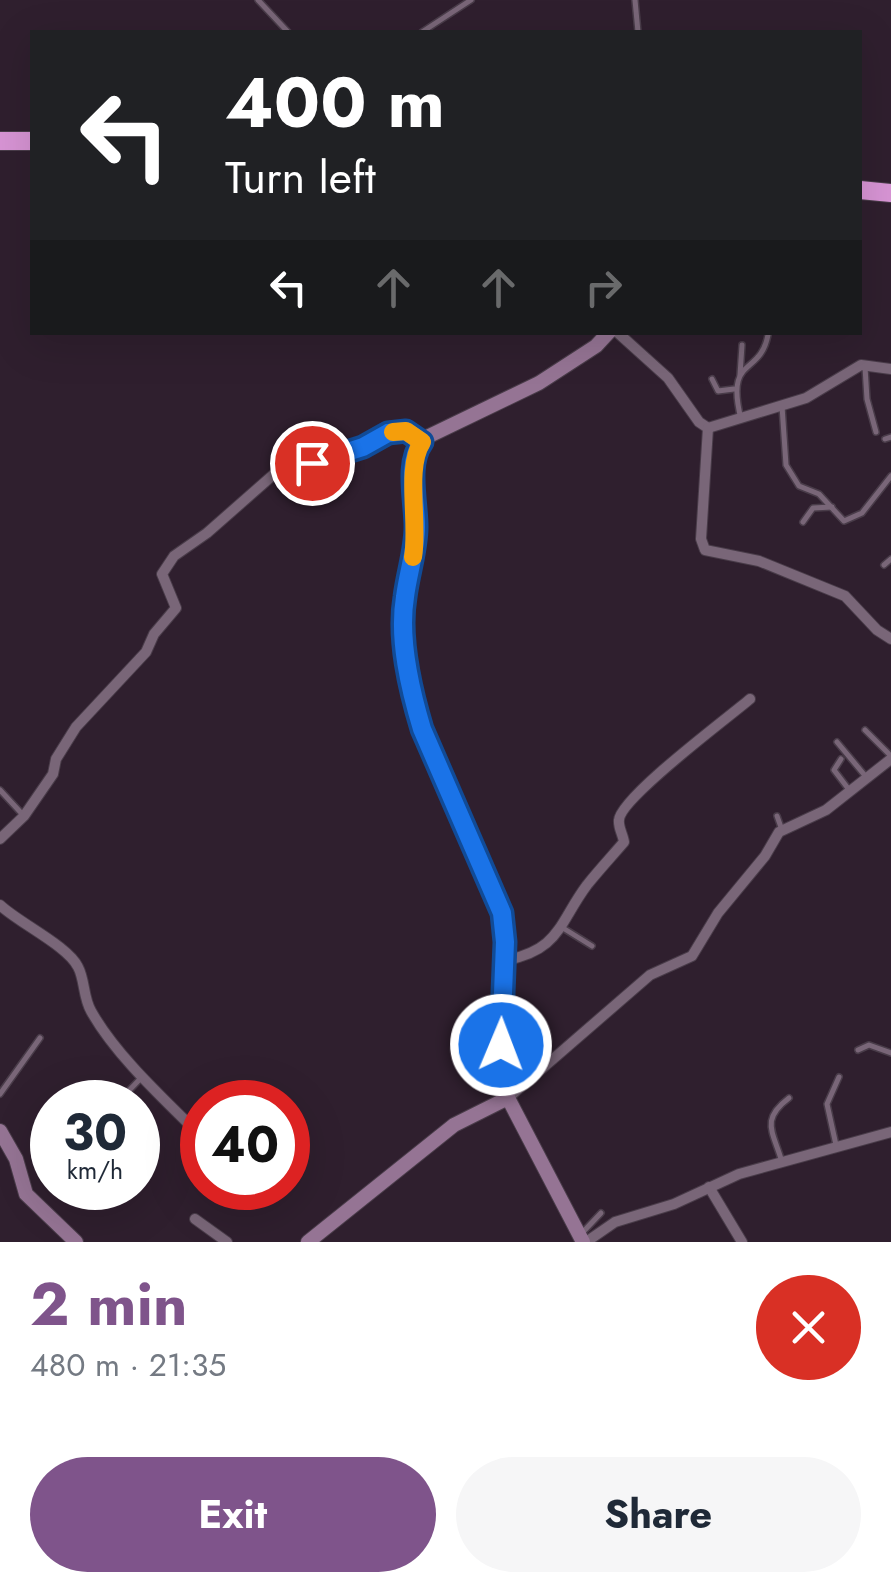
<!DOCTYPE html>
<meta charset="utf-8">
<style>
:root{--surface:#fff;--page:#f6f6f7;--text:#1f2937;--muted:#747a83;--accent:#7f548b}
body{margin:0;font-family:Jost,sans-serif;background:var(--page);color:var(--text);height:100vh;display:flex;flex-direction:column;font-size:38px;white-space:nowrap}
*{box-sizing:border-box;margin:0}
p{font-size:32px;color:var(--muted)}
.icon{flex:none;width:55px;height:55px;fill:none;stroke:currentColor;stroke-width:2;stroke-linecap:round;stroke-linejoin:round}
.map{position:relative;height:1242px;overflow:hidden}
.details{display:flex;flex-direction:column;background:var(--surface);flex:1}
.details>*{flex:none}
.top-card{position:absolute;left:30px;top:30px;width:832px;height:305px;border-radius:0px;box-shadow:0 10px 40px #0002;background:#202124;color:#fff;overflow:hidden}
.speed{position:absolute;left:30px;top:1080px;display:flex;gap:20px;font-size:50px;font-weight:700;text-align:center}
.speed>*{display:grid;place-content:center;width:130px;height:130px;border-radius:50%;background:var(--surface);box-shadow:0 10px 40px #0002;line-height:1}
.speed small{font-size:25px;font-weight:400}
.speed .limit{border:15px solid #d22;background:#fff;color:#111}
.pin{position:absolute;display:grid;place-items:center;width:85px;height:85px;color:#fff;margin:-42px;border:5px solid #fff;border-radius:50%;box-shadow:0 2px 10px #0007}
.me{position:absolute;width:110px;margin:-55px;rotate:1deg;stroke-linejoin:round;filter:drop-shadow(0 0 8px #0008)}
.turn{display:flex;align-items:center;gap:35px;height:210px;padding:0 30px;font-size:45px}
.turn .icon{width:130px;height:130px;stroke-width:2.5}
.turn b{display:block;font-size:70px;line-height:85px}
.lanes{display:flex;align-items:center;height:95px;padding:0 30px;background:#0003;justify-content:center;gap:50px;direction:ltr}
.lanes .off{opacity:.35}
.round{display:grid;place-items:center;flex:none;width:105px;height:105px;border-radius:52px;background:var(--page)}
.head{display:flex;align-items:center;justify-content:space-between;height:170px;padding:0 30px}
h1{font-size:60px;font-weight:700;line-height:75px;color:var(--accent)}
.action{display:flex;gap:20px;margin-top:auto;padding:20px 30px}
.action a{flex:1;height:115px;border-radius:60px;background:var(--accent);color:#fff;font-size:40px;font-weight:700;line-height:115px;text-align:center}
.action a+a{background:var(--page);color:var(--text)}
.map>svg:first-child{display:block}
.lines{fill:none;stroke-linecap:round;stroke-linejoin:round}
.lane-casing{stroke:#493c49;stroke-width:8}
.street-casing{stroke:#493c49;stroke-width:12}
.secondary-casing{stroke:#493c49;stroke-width:16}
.highway-casing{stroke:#493c49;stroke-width:20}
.lane{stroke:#796678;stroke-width:5}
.street{stroke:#796678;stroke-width:10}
.secondary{stroke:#957494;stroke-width:14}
.highway{stroke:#d794d4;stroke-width:18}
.route-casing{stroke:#114b97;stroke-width:25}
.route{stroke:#1a73e8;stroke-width:18}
.slow{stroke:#f59e0b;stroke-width:18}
</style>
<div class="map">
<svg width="891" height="1242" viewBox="0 0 891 1242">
<rect width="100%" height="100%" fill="#2f1f2e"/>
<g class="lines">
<defs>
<g id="lane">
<path d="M 258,0 L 288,32"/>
<path d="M 635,0 L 638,32"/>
<path d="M 422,32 L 471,0"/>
<path d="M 865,367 L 867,399 L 876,432"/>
<path d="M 740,375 L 742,345"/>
<path d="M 712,379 L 718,391 L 734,389"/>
<path d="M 782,406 L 786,465 L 799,486 L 819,494 L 844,521 L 862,513 L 891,476"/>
<path d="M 741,419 C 725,355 760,377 768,335"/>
<path d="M 885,439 L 891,437"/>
<path d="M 803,522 L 813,508 L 832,507"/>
<path d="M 884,565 L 891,559"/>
<path d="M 865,730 L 891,756"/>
<path d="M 837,742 L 867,778"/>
<path d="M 841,759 L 834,770 L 850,791"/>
<path d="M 0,790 L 24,816"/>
<path d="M 777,816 L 782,830"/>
<path d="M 563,928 L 592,946"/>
<path d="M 858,1050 L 869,1045 L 891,1053"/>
<path d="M 0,1094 L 40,1038"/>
<path d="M 118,1102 L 141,1078"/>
<path d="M 836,1145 L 827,1104 L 839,1077"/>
<path d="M 782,1162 C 773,1131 760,1120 789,1098"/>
<path d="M 582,1233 L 601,1213"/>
</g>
<g id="street">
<path d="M 617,332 L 668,378 L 699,422 L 708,428"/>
<path d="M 708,428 L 701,539 L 705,550 L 759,561 L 845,596 L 877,630 L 891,639"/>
<path d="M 708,428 L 806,398 L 861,365 L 891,369"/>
<path d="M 0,839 L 24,816 L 53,774 L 56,759 L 76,727 L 146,652 L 154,634 L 176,608 L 162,574 L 174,556 L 207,533 L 281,468 L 347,453 L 388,433 L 402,431 L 421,441"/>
<path d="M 0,905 C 19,923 68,946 78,967 C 85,980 83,997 91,1011 C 116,1056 166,1101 202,1137"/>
<path d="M 502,961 C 560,951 558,924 587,885 C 599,870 612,856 624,842 C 623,835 618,827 619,820 C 620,798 729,717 750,699"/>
<path d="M 508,1098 L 650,975 L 692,956 L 718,913 L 765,856 L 779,832 L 826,810 L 891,759"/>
<path d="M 709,1187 L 742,1242"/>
<path d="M 195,1219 L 227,1242"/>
<path d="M 586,1242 L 615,1222 L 674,1204 L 739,1174 L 891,1132"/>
</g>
<g id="secondary">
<path d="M 508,1098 L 501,1045 L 505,942 L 502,913 L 415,706 L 403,612 L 416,530 L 415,456 L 427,437 L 539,383 L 596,346 L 609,332"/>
<path d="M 0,1131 L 16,1159 L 26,1194 L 76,1242"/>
<path d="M 308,1242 L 454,1125 L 508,1098 L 583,1242"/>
</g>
<g id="highway">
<path d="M 0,141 L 32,141"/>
<path d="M 860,190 L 891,193"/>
</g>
</defs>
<use href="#lane" class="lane-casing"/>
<use href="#street" class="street-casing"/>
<use href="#secondary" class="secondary-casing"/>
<use href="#highway" class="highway-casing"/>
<use href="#lane" class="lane"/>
<use href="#street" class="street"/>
<use href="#secondary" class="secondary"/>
<use href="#highway" class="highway"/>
</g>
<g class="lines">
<defs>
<path id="route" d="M 312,463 L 363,447 L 388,433 L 406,431 L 422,442 C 406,464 416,500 416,527 C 416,550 408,573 405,597 C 398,639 410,689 422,729 L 502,913 L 505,942 L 501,1045"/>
</defs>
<use href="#route" class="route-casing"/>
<use href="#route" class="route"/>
<path class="slow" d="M 393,432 L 406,431 L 422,442 C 405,468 419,523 413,557"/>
</g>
</svg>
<div class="speed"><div>30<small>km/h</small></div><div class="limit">40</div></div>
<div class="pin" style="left:312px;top:463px;background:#d93025"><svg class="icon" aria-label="arrive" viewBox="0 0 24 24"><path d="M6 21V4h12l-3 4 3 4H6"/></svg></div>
<svg class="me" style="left:501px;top:1045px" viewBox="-20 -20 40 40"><circle r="17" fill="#1a73e8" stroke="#fff" stroke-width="3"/><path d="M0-11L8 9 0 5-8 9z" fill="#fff"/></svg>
<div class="top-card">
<div class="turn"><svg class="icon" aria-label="left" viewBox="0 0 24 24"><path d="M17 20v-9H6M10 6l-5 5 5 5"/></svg><div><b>400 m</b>Turn left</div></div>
<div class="lanes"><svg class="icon" aria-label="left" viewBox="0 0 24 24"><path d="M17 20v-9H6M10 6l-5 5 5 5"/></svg><svg class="icon off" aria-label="ahead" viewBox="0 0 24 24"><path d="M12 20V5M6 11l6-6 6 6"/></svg><svg class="icon off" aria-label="ahead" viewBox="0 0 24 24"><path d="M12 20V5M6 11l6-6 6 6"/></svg><svg class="icon off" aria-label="right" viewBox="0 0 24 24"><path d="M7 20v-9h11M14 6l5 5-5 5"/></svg></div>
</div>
</div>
<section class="details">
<div class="head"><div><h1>2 min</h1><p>480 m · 21:35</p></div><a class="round" style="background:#d93025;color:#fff"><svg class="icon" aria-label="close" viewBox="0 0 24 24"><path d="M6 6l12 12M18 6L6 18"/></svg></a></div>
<div class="action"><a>Exit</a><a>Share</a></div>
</section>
